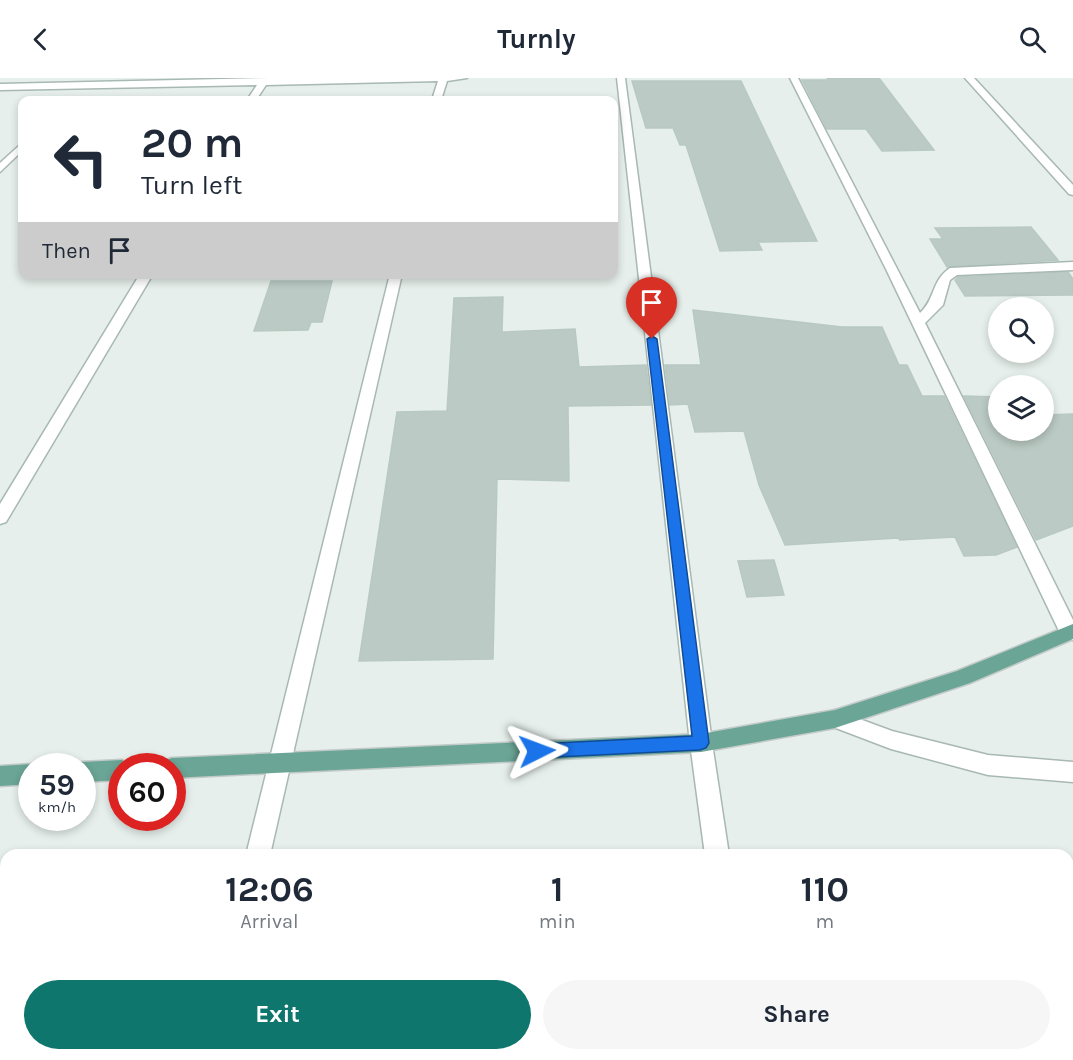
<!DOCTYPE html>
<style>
:root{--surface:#fff;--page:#f6f6f7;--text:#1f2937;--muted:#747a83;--accent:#0f766e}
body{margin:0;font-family:Karla,sans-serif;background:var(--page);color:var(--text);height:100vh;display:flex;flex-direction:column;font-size:22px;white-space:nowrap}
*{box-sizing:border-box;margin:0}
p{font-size:20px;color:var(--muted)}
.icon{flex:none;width:33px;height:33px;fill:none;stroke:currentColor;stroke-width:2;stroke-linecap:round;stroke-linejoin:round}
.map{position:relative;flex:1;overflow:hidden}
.side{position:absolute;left:0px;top:771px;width:1074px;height:212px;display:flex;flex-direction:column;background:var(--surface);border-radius:18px 18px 0 0;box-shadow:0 3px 9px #0003}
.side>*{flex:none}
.top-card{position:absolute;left:18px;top:18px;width:600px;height:183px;border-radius:12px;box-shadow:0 3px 9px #0003;background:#fff;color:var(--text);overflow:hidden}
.buttons{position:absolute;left:988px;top:219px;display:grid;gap:12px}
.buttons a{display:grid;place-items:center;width:66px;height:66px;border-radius:50%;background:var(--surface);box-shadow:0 3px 9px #0003;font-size:30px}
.speed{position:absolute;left:18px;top:675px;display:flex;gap:12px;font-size:30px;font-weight:700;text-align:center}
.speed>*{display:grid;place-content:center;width:78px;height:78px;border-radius:50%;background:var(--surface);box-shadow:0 3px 9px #0003;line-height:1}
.speed small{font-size:15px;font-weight:400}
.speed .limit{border:9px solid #d22;background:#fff;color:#111}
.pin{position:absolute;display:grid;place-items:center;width:51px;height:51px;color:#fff;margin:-62px -26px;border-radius:50% 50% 50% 0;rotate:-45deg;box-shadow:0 0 6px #0007}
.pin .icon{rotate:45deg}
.me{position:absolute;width:66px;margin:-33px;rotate:87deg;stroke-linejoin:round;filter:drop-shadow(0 0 4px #0008)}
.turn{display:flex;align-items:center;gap:21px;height:126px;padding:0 24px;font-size:27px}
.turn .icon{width:78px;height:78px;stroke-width:2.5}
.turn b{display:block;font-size:42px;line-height:51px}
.then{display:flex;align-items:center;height:57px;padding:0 24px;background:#0003;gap:12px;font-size:22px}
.eta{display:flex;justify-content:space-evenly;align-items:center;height:102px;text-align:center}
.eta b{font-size:36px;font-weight:700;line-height:42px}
.primary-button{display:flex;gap:12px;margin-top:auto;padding:12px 24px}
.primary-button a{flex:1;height:69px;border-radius:36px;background:var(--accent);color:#fff;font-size:24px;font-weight:700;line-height:69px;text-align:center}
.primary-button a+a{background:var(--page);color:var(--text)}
header{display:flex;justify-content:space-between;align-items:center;height:78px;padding:0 24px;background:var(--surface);font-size:27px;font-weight:700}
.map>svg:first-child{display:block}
.building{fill:#bbcac4;stroke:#b8c9c2;stroke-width:1.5}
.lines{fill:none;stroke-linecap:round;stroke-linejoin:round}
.minor-casing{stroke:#a8b8b2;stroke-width:3}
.major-casing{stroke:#c2cac8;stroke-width:3}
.minor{fill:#fff;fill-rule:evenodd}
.major{fill:#6aa596;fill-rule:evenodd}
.route{fill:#1a73e8;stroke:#114b97;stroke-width:1.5}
</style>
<header><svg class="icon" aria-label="back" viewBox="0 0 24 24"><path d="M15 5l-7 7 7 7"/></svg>Turnly<svg class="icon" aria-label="search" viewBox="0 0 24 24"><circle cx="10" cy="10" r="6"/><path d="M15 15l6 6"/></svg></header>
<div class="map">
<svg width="1073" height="982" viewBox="0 0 1073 982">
<rect width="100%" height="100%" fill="#e6efeb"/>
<g class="building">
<path d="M 827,0 L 879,0 L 934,72 L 882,73 L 866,51 L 827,51 L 802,2 L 828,2 Z"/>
<path d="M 632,3 L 741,3 L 817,163 L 758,164 L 762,172 L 720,173 L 686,67 L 680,67 L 673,50 L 646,50 Z"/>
<path d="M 1031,149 L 1058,182 L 947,189 L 930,161 L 943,161 L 935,150 Z"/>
<path d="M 1068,194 L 1073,201 L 1073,217 L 965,218 L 955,202 L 958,199 Z"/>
<path d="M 271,203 L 332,203 L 322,244 L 311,244 L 308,252 L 254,253 Z"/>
<path d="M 503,219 L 502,254 L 575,251 L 579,289 L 646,287 L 651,327 L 568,328 L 569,403 L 497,401 L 493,581 L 359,583 L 397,334 L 447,333 L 454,220 Z"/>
<path d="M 693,232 L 842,249 L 882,249 L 899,287 L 907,287 L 922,318 L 944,318 L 1017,469 L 996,477 L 964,478 L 955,459 L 900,462 L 898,460 L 785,467 L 759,407 L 744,353 L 695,354 L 688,326 L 670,327 L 665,287 L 701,287 Z"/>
<path d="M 964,318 L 999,319 L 999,352 L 1044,352 L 1044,337 L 1073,336 L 1073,448 L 1036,462 Z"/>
<path d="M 774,482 L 784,517 L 747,519 L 738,483 Z"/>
</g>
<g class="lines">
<defs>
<g id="minor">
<path d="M 270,0 L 467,0 L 447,3 L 441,22 L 432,22 L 438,3 L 266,7 L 256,22 L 247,22 L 257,7 L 0,12 L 0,6 Z"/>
<path d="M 617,0 L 625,0 L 712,665 L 729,777 L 705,777 L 690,665 Z"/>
<path d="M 790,0 L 798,0 L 920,235 C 936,220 931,203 950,190 L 1073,184 L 1073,192 L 957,197 L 950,202 L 943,227 L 925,245 L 1073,542 L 1073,562 L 1063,560 L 1060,555 L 886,191 Z"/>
<path d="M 965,0 L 974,0 L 1073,107 L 1073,117 L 1069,116 Z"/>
<path d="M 22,65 L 22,73 L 0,94 L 0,85 Z"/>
<path d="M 140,196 L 153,196 L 6,444 L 0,446 L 0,426 Z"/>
<path d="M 390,196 L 402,196 L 270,777 L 246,777 Z"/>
<path d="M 835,632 L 892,653 L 988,677 L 1073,684 L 1073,704 L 988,697 L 891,671 L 828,647 L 825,641 L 828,635 Z"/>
<path d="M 197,976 L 224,976 L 223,982 L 195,982 Z"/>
<path d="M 733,976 L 760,976 L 761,982 L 733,982 Z"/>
</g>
<g id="major">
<path d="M 1073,546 L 1073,561 L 970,605 L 835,650 L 701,674 L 172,700 L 172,688 L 162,688 L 164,683 L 172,680 L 701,656 L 835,632 L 957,593 Z"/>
<path d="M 122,682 L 131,688 L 122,688 L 122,702 L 82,704 L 82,688 L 74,688 L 82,684 Z"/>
<path d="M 32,686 L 38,688 L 32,688 L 32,706 L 0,708 L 0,688 Z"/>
</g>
</defs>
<use href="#minor" class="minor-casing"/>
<use href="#major" class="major-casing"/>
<use href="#minor" class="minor"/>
<use href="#major" class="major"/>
</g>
<path class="route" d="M 652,258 L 657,261 L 709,665 L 706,670 L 700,672 L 537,680 L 531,678 L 529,673 L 531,668 L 537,666 L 692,658 L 647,261 Z"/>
</svg>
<div class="buttons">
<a><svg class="icon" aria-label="search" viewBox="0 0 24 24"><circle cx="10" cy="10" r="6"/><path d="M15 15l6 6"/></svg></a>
<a><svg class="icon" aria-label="layers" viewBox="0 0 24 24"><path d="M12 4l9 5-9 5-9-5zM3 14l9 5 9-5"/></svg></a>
</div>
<div class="speed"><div>59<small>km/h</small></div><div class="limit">60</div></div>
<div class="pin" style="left:652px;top:261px;background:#d93025"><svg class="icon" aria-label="arrive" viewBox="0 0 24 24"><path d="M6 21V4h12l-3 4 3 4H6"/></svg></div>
<svg class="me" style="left:537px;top:673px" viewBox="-20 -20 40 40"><path d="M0-17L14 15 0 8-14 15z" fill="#1a73e8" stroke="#fff" stroke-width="4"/></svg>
<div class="top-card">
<div class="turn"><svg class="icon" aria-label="left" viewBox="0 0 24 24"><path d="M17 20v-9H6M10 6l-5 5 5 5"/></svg><div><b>20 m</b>Turn left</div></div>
<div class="then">Then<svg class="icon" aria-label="arrive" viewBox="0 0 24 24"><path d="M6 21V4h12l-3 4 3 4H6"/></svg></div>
</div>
<section class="side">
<div class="eta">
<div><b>12:06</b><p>Arrival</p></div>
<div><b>1</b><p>min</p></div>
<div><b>110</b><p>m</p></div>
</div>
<div class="primary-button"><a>Exit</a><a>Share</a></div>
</section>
</div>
